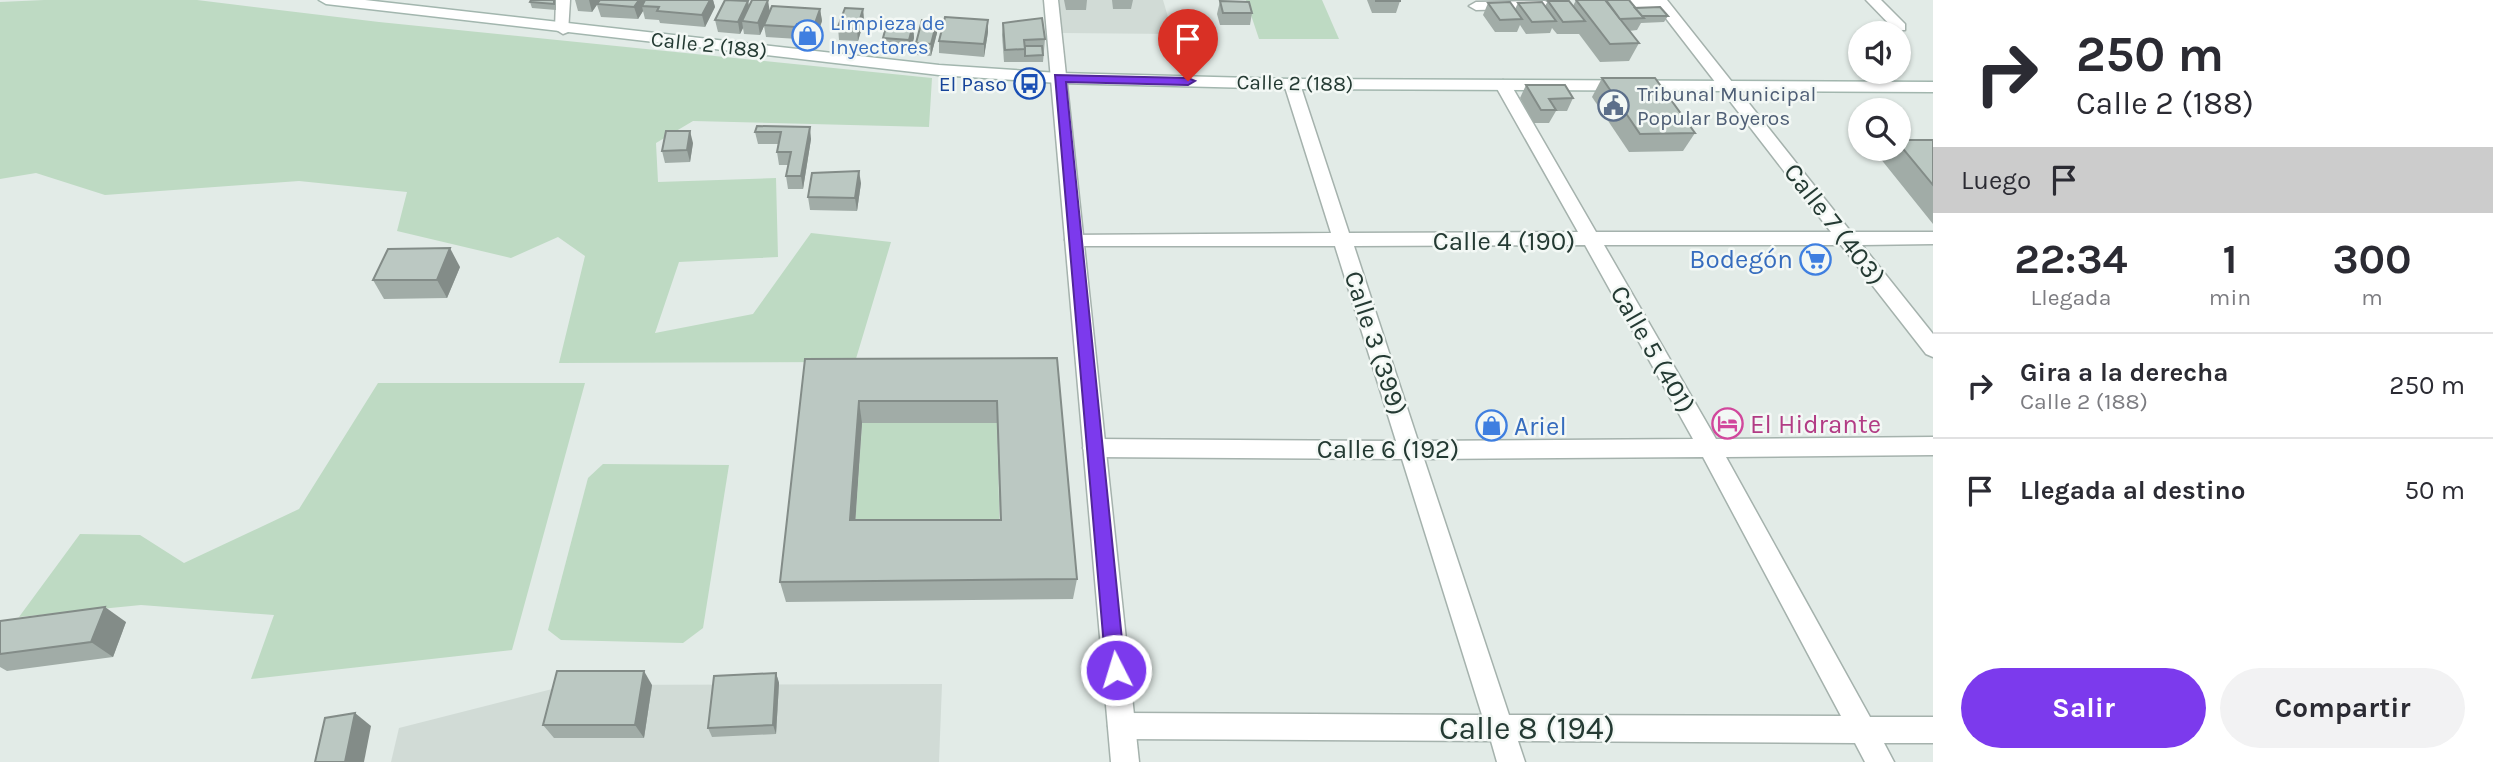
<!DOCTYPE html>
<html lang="es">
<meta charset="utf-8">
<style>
:root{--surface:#fff;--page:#f2f2f3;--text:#2b2b33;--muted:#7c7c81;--line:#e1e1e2;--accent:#7c3aed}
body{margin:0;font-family:Karla,sans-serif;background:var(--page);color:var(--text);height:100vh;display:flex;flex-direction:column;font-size:26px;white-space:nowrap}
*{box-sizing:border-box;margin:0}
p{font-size:23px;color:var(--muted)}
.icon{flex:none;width:38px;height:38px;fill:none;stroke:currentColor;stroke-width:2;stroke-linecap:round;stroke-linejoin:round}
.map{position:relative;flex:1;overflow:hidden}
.details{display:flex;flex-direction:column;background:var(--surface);width:560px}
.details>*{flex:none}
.guide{background:#fff;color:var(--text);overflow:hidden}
.tools{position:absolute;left:1848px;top:21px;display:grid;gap:14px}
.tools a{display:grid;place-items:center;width:63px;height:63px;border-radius:50%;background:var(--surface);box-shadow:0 2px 5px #0004;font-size:35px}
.pin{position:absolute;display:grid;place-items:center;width:60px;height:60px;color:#fff;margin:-72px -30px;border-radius:50% 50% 50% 0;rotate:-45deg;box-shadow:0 0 7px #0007}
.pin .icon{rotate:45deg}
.me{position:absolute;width:77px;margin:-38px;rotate:355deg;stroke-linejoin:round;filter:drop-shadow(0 0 5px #0008)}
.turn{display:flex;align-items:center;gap:24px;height:147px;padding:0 28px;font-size:32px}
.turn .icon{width:91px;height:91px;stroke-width:2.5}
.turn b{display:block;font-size:49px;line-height:60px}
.then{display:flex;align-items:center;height:66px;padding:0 28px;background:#0003;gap:14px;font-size:26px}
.eta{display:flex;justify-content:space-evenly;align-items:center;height:119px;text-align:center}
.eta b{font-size:42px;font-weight:700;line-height:49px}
.primary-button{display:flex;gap:14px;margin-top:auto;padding:14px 28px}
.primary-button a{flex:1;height:80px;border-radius:42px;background:var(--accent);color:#fff;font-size:28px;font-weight:700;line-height:80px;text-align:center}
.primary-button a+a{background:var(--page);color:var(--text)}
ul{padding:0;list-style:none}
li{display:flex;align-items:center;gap:21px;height:105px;padding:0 28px;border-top:2px solid var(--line)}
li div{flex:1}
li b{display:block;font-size:26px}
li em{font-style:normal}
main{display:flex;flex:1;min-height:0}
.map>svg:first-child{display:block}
.built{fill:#d1dbd6}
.green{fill:#bedac3}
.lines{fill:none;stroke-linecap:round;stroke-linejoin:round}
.minor-casing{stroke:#a5b2ad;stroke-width:3}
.tertiary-casing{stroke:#a5b2ad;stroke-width:3}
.secondary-casing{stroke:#a2b6ae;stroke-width:3}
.minor{fill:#fff;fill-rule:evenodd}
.tertiary{fill:#fff;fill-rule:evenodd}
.secondary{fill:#fff;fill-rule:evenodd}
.wall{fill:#a1aca7;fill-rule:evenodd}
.shaded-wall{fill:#838c88}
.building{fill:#bbc8c2;stroke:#838c88;stroke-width:2;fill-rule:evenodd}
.route{fill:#7c3aed;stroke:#51269a;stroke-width:2}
.labels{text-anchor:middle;stroke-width:5;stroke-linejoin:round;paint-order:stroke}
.far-shop-label{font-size:21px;fill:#366cbe;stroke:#f3f8f5;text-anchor:start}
.far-street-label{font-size:21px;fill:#243a33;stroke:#f3f8f5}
.far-transit-label{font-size:21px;fill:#164399;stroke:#f3f8f5;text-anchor:end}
.far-service-label{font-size:21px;fill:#4e5e75;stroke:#f3f8f5;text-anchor:start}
.street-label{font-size:26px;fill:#243a33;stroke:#f3f8f5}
.shop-label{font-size:26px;fill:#366cbe;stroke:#f3f8f5;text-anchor:end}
.hotel-label{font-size:26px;fill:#b23c85;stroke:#f3f8f5;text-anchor:start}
.near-street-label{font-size:32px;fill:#243a33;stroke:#f3f8f5}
</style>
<main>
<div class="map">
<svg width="1933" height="762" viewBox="0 0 1933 762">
<rect width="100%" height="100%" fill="#e2ebe7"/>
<g class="built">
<path d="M 1059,0 L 1163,0 L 1173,34 L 1062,33 Z"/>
<path d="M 942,684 L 939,762 L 391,762 L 399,728 L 568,685 Z"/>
</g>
<g class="green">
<path d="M 44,0 L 197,0 L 379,22 L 932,78 L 929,127 L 693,121 L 656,143 L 658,182 L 776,178 L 778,257 L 679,262 L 655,333 L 753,314 L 811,233 L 891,242 L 855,362 L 559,363 L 585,256 L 558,237 L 511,258 L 397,231 L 407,192 L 299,181 L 105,195 L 36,173 L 0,179 L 0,2 Z"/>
<path d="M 1246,0 L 1322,0 L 1339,39 L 1259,39 Z"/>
<path d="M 378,383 L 585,383 L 512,650 L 251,679 L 274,615 L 141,605 L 19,617 L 80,534 L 140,535 L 184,563 L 299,509 Z"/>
<path d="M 862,423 L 997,423 L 1000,541 L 854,541 Z"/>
<path d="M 603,464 L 729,465 L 703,628 L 683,643 L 561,640 L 548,630 L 588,478 Z"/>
</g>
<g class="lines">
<defs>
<g id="minor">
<path d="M 556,0 L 570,0 L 568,32 L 563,34 L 555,29 Z"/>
<path d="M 1667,0 L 1851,232 L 1933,232 L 1933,244 L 1862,245 L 1933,334 L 1933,357 L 1926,354 L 1841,245 L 1604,245 L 1716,439 L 1933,437 L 1933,455 L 1726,457 L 1870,717 L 1933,717 L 1933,743 L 1884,743 L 1894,762 L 1865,762 L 1855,743 L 1518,741 L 1525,762 L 1497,762 L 1491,741 L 1121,739 L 1112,735 L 1108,726 L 1112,717 L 1121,713 L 1482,715 L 1402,459 L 1094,457 L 1086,454 L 1083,448 L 1086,442 L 1094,439 L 1396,441 L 1335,246 L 1074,246 L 1065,240 L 1067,235 L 1331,233 L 1284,84 L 1292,79 L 1300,84 L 1349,233 L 1578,232 L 1495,85 L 1503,80 L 1511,85 L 1596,232 L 1831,232 L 1658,8 L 1605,8 L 1598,4 L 1603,0 ZM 1585,245 L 1693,439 L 1418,441 L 1354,246 ZM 1703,457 L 1841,716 L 1509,715 L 1424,459 Z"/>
<path d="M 1866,0 L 1881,0 L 1905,24 L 1905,30 L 1895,30 Z"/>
<path d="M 1545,1 L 1552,5 L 1550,8 L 1476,10 L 1469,6 L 1476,2 Z"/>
</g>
<path id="tertiary" d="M 1044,0 L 1058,0 L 1139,762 L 1111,762 Z"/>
<path id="secondary" d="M 319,0 L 365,0 L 939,65 L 1059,73 L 1292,79 L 1933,82 L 1933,92 L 1292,89 L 1059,83 L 939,75 L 326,4 Z"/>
</defs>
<use href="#minor" class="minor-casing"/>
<use href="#tertiary" class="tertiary-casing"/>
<use href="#secondary" class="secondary-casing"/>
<use href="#minor" class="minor"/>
<use href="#tertiary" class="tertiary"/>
<use href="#secondary" class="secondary"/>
</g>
<g class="wall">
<path d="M 556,0 L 556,10 L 532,8 L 530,2 Z"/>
<path d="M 575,0 L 713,0 L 715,7 L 705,27 L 660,23 L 659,20 L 645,19 L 643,11 L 638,19 L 601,17 L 597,5 L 592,12 L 578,11 Z"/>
<path d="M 1064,0 L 1133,0 L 1131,9 L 1113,9 L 1112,0 L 1087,0 L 1086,10 L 1066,10 Z"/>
<path d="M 1367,0 L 1400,0 L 1400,1 L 1396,13 L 1372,13 Z"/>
<path d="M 1576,0 L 1635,8 L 1668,16 L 1664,22 L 1641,23 L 1637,30 L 1629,31 L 1639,43 L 1629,61 L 1600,62 L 1579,34 L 1557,34 L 1552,28 L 1550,33 L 1526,34 L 1520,25 L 1517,32 L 1495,32 L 1483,15 L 1488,3 L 1515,9 L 1518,3 L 1545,6 L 1548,1 L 1573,6 Z"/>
<path d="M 748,1 L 749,6 L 769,12 L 820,9 L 822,21 L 816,38 L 799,37 L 798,39 L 766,37 L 764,26 L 760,35 L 744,34 L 743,28 L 740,34 L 718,32 L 715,20 Z"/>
<path d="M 1220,1 L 1252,13 L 1250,25 L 1220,25 L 1217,14 Z"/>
<path d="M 863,9 L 864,21 L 858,41 L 839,40 L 838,27 Z"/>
<path d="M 988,20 L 988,32 L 984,57 L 939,53 L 939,41 Z"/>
<path d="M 937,21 L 937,33 L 931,56 L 917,55 L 916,43 Z"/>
<path d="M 1003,23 L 1045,39 L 1043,62 L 1004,62 L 1002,35 Z"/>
<path d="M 913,25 L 914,38 L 910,52 L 884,50 L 883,38 Z"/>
<path d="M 1602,78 L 1695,133 L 1683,151 L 1629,152 L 1592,97 Z"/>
<path d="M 1526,85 L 1573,98 L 1567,111 L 1556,111 L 1549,123 L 1534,123 L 1520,98 Z"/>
<path d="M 757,126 L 811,139 L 803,189 L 788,189 L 786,176 L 789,165 L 779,165 L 777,152 L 778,144 L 758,144 L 755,132 Z"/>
<path d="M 1899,140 L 1933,140 L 1933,224 L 1880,158 L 1887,149 L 1899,149 Z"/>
<path d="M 693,143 L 690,162 L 665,163 L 662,151 Z"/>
<path d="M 861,183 L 857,211 L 810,210 L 808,197 Z"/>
<path d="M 460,267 L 447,298 L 384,299 L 373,280 Z"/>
<path d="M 1057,358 L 1077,579 L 1073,599 L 786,602 L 780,582 L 805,359 ZM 862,423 L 997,423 L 1000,520 L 855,520 Z"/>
<path d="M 0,621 L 126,622 L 113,657 L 7,671 L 0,667 Z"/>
<path d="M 776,673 L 779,683 L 776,734 L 712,737 L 708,728 Z"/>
<path d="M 652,685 L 644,738 L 554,738 L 543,725 Z"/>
</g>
<g class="shaded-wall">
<path d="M 589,0 L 600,0 L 592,12 Z"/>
<path d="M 639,0 L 649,0 L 642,6 L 643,11 L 638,19 L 634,7 Z"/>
<path d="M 710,0 L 713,0 L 715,7 L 705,27 L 702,15 Z"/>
<path d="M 768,0 L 770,13 L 760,35 L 758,23 Z"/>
<path d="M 748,1 L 750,13 L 742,21 L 743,28 L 740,34 L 738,22 Z"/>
<path d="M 820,9 L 822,21 L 816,38 L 814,26 Z"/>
<path d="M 863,9 L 864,21 L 858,41 L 857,29 Z"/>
<path d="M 988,20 L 988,32 L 984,57 L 984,44 Z"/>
<path d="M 937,21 L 937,33 L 931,56 L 931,44 Z"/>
<path d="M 797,24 L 799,37 L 798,39 L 796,27 Z"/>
<path d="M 913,25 L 914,38 L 910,52 L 909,40 Z"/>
<path d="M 810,127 L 811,139 L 803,189 L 801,176 Z"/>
<path d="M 690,131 L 693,143 L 690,162 L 687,150 Z"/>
<path d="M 859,171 L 861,183 L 857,211 L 855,198 Z"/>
<path d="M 450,248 L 460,267 L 447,298 L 437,280 Z"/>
<path d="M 859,401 L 862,423 L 854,541 L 850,520 Z"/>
<path d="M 105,607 L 126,622 L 113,657 L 91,642 Z"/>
<path d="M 644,671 L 652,685 L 644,738 L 635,725 Z"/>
<path d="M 776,673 L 779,683 L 776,734 L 773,725 Z"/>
<path d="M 355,713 L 371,726 L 364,762 L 345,762 Z"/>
</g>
<g class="building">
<path d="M 531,0 L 554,0 L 554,4 L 530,2 Z"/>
<path d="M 600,0 L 639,0 L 634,7 L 597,4 Z"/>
<path d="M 645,0 L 710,0 L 702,15 L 657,11 L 659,7 L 642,6 Z"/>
<path d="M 725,0 L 748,1 L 738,22 L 715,20 Z"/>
<path d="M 752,0 L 768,0 L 758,23 L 742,21 Z"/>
<rect x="1376" y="0" width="24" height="1"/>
<path d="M 1576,0 L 1605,0 L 1639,43 L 1610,44 Z"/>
<path d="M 1606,0 L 1629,0 L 1644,18 L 1620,19 Z"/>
<path d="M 1220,1 L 1249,2 L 1252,13 L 1223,13 Z"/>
<path d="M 1548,1 L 1569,1 L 1585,21 L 1563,22 Z"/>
<path d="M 1510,2 L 1522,19 L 1500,20 L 1488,3 Z"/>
<path d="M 1542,2 L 1556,21 L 1532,22 L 1518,3 Z"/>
<path d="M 772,6 L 820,9 L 814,26 L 797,24 L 796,27 L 764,25 Z"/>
<path d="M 1660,7 L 1668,16 L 1642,16 L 1635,8 Z"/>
<path d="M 845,8 L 863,9 L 857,29 L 838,27 Z"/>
<path d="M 945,17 L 988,20 L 984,44 L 939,41 Z"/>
<path d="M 1042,18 L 1045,39 L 1024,40 L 1025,49 L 1005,50 L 1003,23 Z"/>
<path d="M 922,20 L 937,21 L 931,44 L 916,43 Z"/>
<path d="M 887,23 L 913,25 L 909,40 L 883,38 Z"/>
<path d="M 1025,46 L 1042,46 L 1043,55 L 1025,56 Z"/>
<path d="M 1602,78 L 1655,78 L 1695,133 L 1640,134 Z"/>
<path d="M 1526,85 L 1565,85 L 1573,98 L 1549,99 L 1556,110 L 1541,110 Z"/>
<path d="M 757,126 L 810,127 L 801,176 L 786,176 L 791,152 L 777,152 L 781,132 L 755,132 Z"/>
<path d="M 666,131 L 690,131 L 687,150 L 662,151 Z"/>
<path d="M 1899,140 L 1933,140 L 1933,185 L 1899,144 Z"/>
<path d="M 859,171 L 855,198 L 808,197 L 812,173 Z"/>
<path d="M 450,248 L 437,280 L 373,280 L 388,249 Z"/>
<path d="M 1057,358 L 1077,579 L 780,582 L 805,359 ZM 859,401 L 997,401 L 1001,520 L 850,520 Z"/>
<path d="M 105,607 L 91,642 L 0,654 L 0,621 Z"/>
<path d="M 557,671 L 644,671 L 635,725 L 543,725 Z"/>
<path d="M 776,673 L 773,725 L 708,728 L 714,676 Z"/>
<path d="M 355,713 L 345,762 L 315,762 L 325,718 Z"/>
</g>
<path class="route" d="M 1055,75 L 1188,78 L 1195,81 L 1188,85 L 1066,82 L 1125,670 L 1123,677 L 1116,680 L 1109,677 L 1106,670 Z"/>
<defs>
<symbol id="shop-ring" viewBox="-11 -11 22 22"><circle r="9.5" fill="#f3f8f5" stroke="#3f7fe0" stroke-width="1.5"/><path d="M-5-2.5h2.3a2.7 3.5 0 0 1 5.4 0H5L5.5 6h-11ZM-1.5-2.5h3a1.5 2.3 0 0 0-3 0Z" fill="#3f7fe0"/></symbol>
<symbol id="bus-ring" viewBox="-11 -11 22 22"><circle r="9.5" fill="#f3f8f5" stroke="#1a4fb4" stroke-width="1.5"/><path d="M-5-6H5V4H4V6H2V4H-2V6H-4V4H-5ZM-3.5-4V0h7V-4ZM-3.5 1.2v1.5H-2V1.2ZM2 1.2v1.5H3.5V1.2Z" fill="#1a4fb4"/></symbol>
<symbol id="civic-ring" viewBox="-11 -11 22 22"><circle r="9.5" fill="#f3f8f5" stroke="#5c6f8a" stroke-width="1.5"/><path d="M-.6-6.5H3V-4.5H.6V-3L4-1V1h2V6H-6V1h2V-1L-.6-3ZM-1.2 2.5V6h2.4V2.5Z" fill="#5c6f8a"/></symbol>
<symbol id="supermarket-ring" viewBox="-11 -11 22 22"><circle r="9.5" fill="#f3f8f5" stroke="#3f7fe0" stroke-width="1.5"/><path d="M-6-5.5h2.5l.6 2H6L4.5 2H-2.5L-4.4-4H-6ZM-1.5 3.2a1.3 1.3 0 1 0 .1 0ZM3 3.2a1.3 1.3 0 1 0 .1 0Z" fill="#3f7fe0"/></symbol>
<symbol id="hotel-ring" viewBox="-11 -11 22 22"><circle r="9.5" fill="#f3f8f5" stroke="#d1479c" stroke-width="1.5"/><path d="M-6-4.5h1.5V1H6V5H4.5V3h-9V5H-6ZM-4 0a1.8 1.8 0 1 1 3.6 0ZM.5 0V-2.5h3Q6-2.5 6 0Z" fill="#d1479c"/></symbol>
</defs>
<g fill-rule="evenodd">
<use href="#shop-ring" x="790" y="18" width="35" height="35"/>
<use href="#bus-ring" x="1012" y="66" width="35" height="35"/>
<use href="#civic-ring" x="1596" y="88" width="35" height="35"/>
<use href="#supermarket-ring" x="1798" y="242" width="35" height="35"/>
<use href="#hotel-ring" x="1710" y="406" width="35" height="35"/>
<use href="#shop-ring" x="1474" y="408" width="35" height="35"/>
</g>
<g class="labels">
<g class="far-shop-label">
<text x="830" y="30">Limpieza de<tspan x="830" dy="24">Inyectores</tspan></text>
</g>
<g class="far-street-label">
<text transform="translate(709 45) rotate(6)" y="7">Calle 2 (188)</text>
<text transform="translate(1295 83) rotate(1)" y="7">Calle 2 (188)</text>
</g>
<g class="far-transit-label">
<text x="1007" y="91">El Paso</text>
</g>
<g class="far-service-label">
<text x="1637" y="101">Tribunal Municipal<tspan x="1637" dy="24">Popular Boyeros</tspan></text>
</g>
<g class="street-label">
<text transform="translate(1835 224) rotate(52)" y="9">Calle 7 (403)</text>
<text x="1504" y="250">Calle 4 (190)</text>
<text transform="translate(1376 343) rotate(72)" y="9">Calle 3 (399)</text>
<text transform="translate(1653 349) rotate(60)" y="9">Calle 5 (401)</text>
<text x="1388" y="458">Calle 6 (192)</text>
</g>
<g class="shop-label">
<text x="1793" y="268">Bodegón</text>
<text x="1514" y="435" text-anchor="start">Ariel</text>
</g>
<g class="hotel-label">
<text x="1750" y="433">El Hidrante</text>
</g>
<g class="near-street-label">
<text x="1527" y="739">Calle 8 (194)</text>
</g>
</g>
</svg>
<div class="tools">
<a><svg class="icon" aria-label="sound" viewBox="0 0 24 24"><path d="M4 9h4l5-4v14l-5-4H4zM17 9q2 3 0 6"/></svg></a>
<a><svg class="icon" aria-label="search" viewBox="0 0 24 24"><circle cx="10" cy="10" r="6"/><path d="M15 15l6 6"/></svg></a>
</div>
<div class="pin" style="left:1188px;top:81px;background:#d93025"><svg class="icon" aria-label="arrive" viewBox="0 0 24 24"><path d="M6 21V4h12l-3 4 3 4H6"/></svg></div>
<svg class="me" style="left:1116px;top:670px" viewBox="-20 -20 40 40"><circle r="17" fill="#7c3aed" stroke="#fff" stroke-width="3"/><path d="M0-11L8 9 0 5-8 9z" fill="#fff"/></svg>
</div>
<section class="details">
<div class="guide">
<div class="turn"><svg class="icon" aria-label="right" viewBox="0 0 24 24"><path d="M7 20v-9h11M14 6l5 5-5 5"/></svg><div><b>250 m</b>Calle 2 (188)</div></div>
<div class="then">Luego<svg class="icon" aria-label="arrive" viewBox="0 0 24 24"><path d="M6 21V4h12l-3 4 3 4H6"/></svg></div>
</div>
<div class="eta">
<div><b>22:34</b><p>Llegada</p></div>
<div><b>1</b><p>min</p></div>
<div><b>300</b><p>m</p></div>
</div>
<ul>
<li><svg class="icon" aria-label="right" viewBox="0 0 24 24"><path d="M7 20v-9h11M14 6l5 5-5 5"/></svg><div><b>Gira a la derecha</b><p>Calle 2 (188)</p></div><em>250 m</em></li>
<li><svg class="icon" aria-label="arrive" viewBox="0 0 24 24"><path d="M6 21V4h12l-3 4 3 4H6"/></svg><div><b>Llegada al destino</b></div><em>50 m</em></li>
</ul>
<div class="primary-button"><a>Salir</a><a>Compartir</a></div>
</section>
</main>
